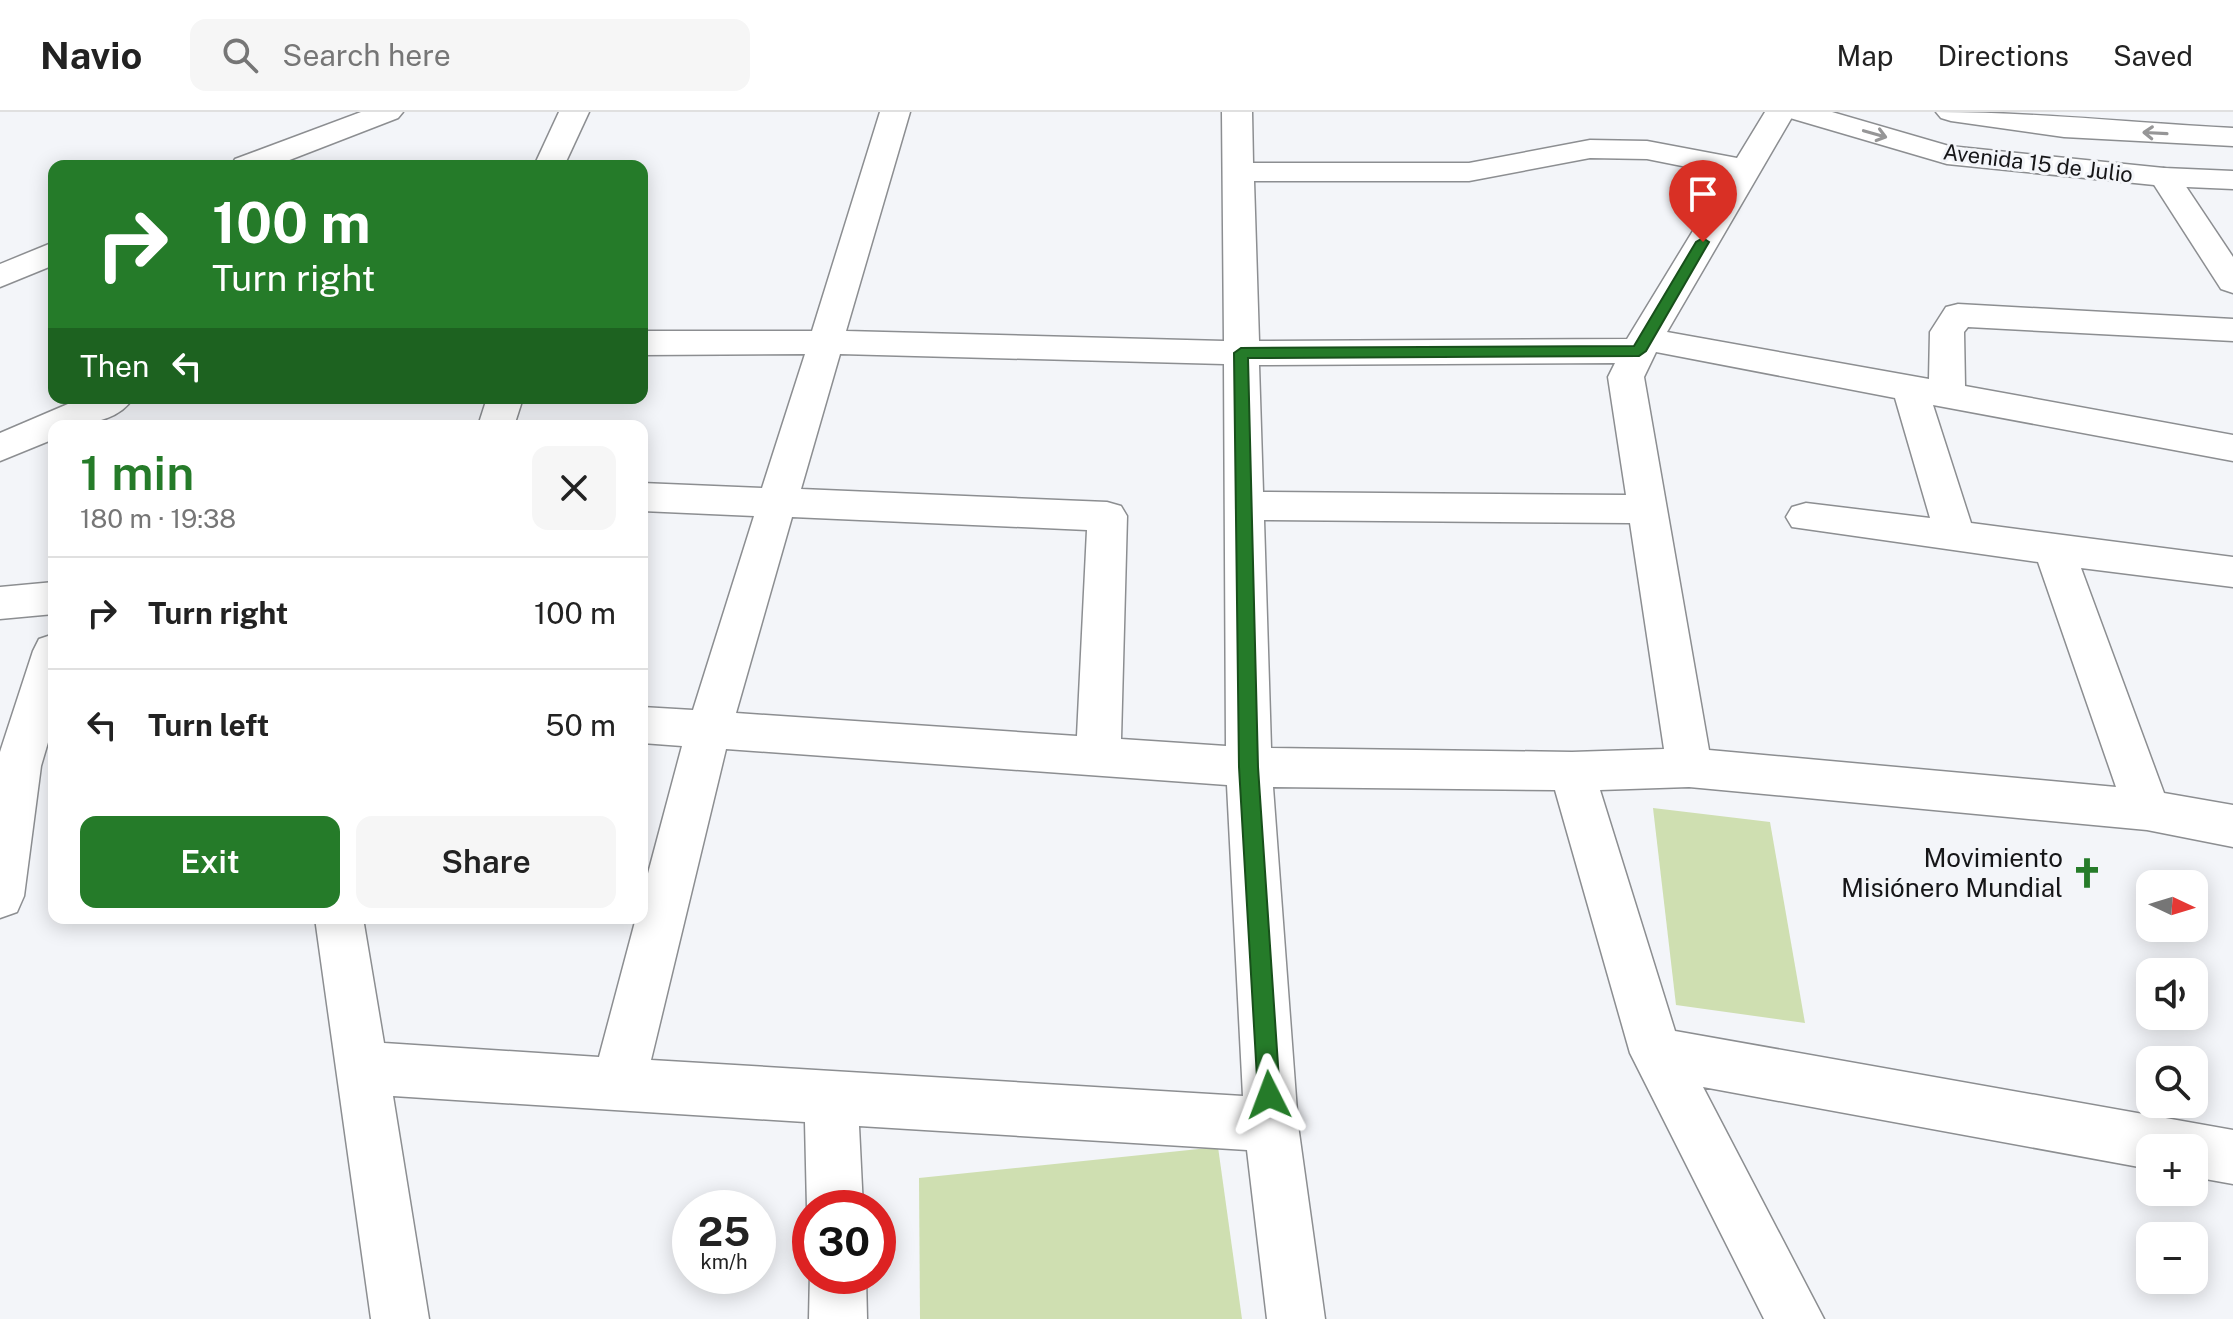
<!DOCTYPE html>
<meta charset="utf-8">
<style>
:root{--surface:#fff;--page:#f6f6f6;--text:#222;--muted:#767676;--line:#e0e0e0;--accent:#257b29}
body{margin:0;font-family:"Public Sans",sans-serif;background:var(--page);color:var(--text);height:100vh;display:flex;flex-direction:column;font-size:30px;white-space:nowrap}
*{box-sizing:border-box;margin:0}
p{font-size:26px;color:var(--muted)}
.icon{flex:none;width:44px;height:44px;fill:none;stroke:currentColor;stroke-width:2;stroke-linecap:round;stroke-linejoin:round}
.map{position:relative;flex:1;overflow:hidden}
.side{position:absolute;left:48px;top:308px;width:600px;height:504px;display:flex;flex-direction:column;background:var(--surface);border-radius:16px;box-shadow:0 4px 20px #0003}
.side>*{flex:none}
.hud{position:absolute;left:48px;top:48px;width:600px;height:244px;border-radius:16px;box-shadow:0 4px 20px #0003;background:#257b29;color:#fff;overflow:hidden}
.needle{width:52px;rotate:94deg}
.fabs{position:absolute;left:2136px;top:758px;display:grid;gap:16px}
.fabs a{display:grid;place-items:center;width:72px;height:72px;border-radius:16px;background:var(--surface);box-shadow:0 4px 20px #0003;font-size:40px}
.speed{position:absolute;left:672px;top:1078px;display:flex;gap:16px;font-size:40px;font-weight:700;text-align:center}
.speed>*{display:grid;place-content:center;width:104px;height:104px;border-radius:50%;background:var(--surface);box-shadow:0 4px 20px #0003;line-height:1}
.speed small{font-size:20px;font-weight:400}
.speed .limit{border:12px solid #d22;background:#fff;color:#111}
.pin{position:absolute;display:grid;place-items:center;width:68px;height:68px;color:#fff;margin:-82px -34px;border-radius:50% 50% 50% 0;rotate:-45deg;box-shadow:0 0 8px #0007}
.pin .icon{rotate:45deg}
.me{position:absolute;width:88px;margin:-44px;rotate:357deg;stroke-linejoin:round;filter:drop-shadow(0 0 6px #0008)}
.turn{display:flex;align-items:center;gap:28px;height:168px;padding:0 32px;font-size:36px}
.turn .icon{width:104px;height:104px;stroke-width:2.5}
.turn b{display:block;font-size:56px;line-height:68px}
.then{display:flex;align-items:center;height:76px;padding:0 32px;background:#0003;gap:16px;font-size:30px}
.round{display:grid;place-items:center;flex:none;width:84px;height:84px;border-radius:16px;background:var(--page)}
.head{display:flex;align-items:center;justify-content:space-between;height:136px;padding:0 32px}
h1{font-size:48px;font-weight:600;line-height:60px;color:var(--accent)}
.primary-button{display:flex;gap:16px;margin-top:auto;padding:16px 32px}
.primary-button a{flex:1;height:92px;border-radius:16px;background:var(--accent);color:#fff;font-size:32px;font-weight:600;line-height:92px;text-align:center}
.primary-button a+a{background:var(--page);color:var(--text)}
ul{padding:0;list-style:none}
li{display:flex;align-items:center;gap:24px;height:112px;padding:0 32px;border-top:2px solid var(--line)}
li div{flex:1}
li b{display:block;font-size:30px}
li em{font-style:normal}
header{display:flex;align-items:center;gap:48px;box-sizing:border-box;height:112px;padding:0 40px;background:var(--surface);border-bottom:2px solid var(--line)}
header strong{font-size:38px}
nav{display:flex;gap:44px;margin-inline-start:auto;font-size:28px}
.search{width:560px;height:72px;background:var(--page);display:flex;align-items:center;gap:20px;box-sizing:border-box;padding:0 28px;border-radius:16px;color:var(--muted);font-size:30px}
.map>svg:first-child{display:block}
.green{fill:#cfdfb1}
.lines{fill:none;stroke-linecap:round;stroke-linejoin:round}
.minor-casing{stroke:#8c8e91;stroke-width:3}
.tertiary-casing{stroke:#8c8e91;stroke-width:3}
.minor{fill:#fff;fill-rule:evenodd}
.tertiary{fill:#fff;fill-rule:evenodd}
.oneway{stroke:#969697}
.route{fill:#257b29;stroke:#18501b;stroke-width:2}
.labels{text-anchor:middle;stroke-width:6;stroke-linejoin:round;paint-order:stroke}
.far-street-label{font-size:22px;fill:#161618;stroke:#f3f5f9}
.poi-label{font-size:26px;fill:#161618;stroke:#f3f5f9;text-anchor:end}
</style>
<header>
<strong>Navio</strong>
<div class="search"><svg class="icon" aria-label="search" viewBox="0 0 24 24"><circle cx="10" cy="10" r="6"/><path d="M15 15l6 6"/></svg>Search here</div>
<nav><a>Map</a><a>Directions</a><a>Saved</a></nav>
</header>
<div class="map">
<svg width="2233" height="1207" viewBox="0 0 2233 1207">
<rect width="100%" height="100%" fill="#f3f5f9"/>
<g class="green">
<path d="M 1653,696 L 1770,710 L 1805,911 L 1676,893 Z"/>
<path d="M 1218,1035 L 1242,1207 L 920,1207 L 919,1066 Z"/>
</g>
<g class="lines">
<defs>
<g id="minor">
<path d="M 361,0 L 403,0 L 398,6 L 274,54 L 231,54 L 235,47 Z"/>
<path d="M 559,0 L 589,0 L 564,54 L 534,54 Z"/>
<path d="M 880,0 L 910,0 L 846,219 L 1224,229 L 1222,0 L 1252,0 L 1253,51 L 1469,51 L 1590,28 L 1647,29 L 1737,46 L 1765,0 L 1795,0 L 1667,220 L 1929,267 L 1930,220 L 1946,195 L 1958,192 L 2233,207 L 2233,229 L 1968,215 L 1964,220 L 1965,274 L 2233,323 L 2233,349 L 1933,293 L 1971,411 L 2233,445 L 2233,475 L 2081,456 L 2164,681 L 2233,693 L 2233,735 L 2147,718 L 1689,675 L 1600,678 L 1675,919 L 2233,1018 L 2233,1072 L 2194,1065 L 2194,1036 L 2150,1036 L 2150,1057 L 1703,975 L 1824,1207 L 1764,1207 L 1630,941 L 1555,678 L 1273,675 L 1298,1013 L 1325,1207 L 1267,1207 L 1247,1038 L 859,1014 L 863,1096 L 810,1096 L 810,1103 L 807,1096 L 805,1010 L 393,984 L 429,1207 L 371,1207 L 315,806 L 363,806 L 384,931 L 599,945 L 636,806 L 642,806 L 642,784 L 682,634 L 642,631 L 642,595 L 693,598 L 754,404 L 642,399 L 642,371 L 762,376 L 805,242 L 642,243 L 642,219 L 812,219 ZM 1590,46 L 1647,47 L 1727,63 L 1627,227 L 1259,229 L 1254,69 L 1469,69 ZM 1656,240 L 1895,286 L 1930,406 L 1806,391 L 1792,395 L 1786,405 L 1792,415 L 2038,450 L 2116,675 L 1709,638 L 1644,265 ZM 840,242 L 1224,252 L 1226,634 L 1121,627 L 1127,404 L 1121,394 L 1107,390 L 801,377 ZM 1615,251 L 1608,265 L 1626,383 L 1263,380 L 1259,253 ZM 792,405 L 1087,418 L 1077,624 L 736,601 ZM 1264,408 L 1630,411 L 1664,637 L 1572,640 L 1271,636 ZM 726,637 L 1227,673 L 1243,984 L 651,948 Z"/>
<path d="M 2164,56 L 2175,58 L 2233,145 L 2233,181 L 2221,177 L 2149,65 L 2153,58 Z"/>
<path d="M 54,130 L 54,153 L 0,175 L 0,152 Z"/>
<path d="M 82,286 L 133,286 C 119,310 80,314 54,314 L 54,327 L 0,349 L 0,321 Z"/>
<path d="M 487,286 L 523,286 L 514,314 L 478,314 Z"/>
<path d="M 54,470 L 54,502 L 0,507 L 0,475 Z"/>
<path d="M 54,522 L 54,610 L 41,654 L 24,784 L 17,800 L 0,806 L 0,640 L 33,539 L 39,527 Z"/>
<path d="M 810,1160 L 810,1164 L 866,1164 L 867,1207 L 809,1207 Z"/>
</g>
<g id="tertiary">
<path d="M 1785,0 L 1832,0 L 1949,34 L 2164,56 L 2233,59 L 2233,77 L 2164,74 L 1947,52 L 1790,6 Z"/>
<path d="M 1936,0 C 2035,0 2134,11 2233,16 L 2233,34 L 2064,25 L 1951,9 L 1941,6 Z"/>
</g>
</defs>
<use href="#minor" class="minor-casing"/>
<use href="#tertiary" class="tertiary-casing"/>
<use href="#minor" class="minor"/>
<use href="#tertiary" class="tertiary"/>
</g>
<defs><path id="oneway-shaft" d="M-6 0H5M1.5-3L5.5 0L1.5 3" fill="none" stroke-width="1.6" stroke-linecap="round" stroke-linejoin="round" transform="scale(2)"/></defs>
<g class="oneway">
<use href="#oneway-shaft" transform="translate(2155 21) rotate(-177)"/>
<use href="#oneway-shaft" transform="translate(1875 22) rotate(16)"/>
</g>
<path class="route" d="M 1703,126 L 1709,130 L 1646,239 L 1639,244 L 1248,246 L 1258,655 L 1280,983 L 1277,991 L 1269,994 L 1261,991 L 1258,983 L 1239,655 L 1234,241 L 1241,236 L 1634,234 L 1696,130 Z"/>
<defs>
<symbol id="church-bare" viewBox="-9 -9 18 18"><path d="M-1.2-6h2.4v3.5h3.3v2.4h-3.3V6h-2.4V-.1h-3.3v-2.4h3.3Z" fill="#257b29" stroke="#f3f5f9" stroke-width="2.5" paint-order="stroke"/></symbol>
</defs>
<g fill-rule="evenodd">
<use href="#church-bare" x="2065" y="739" width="44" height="44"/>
</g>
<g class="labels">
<g class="far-street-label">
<text transform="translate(2038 51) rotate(7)" y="8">Avenida 15 de Julio</text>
</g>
<g class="poi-label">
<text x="2063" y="755">Movimiento<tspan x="2063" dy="30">Misiónero Mundial</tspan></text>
</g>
</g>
</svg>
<div class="fabs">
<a><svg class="needle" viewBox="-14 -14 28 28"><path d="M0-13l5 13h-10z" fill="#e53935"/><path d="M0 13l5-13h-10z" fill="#767676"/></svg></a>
<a><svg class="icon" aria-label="sound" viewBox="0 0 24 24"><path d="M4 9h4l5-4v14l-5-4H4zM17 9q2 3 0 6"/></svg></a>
<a><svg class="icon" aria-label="search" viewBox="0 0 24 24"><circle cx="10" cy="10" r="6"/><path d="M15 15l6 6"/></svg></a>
<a>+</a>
<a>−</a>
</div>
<div class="speed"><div>25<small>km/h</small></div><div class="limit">30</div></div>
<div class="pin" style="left:1703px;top:130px;background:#d93025"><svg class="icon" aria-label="arrive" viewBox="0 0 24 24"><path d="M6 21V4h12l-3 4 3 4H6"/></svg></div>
<svg class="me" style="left:1269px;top:983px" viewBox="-20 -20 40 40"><path d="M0-17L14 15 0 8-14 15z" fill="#257b29" stroke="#fff" stroke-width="4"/></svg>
<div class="hud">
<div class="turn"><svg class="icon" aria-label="right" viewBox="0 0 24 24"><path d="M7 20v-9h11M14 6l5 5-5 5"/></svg><div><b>100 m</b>Turn right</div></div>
<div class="then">Then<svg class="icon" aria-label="left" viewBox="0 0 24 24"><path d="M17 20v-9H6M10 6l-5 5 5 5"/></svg></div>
</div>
<section class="side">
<div class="head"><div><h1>1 min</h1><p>180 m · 19:38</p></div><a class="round"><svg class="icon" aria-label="close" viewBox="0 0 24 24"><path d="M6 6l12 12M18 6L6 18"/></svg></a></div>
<ul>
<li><svg class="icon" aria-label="right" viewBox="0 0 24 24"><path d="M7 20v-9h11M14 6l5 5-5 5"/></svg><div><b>Turn right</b></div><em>100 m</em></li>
<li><svg class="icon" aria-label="left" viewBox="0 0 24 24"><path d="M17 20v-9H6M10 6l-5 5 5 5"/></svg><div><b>Turn left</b></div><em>50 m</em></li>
</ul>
<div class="primary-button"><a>Exit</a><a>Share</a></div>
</section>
</div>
